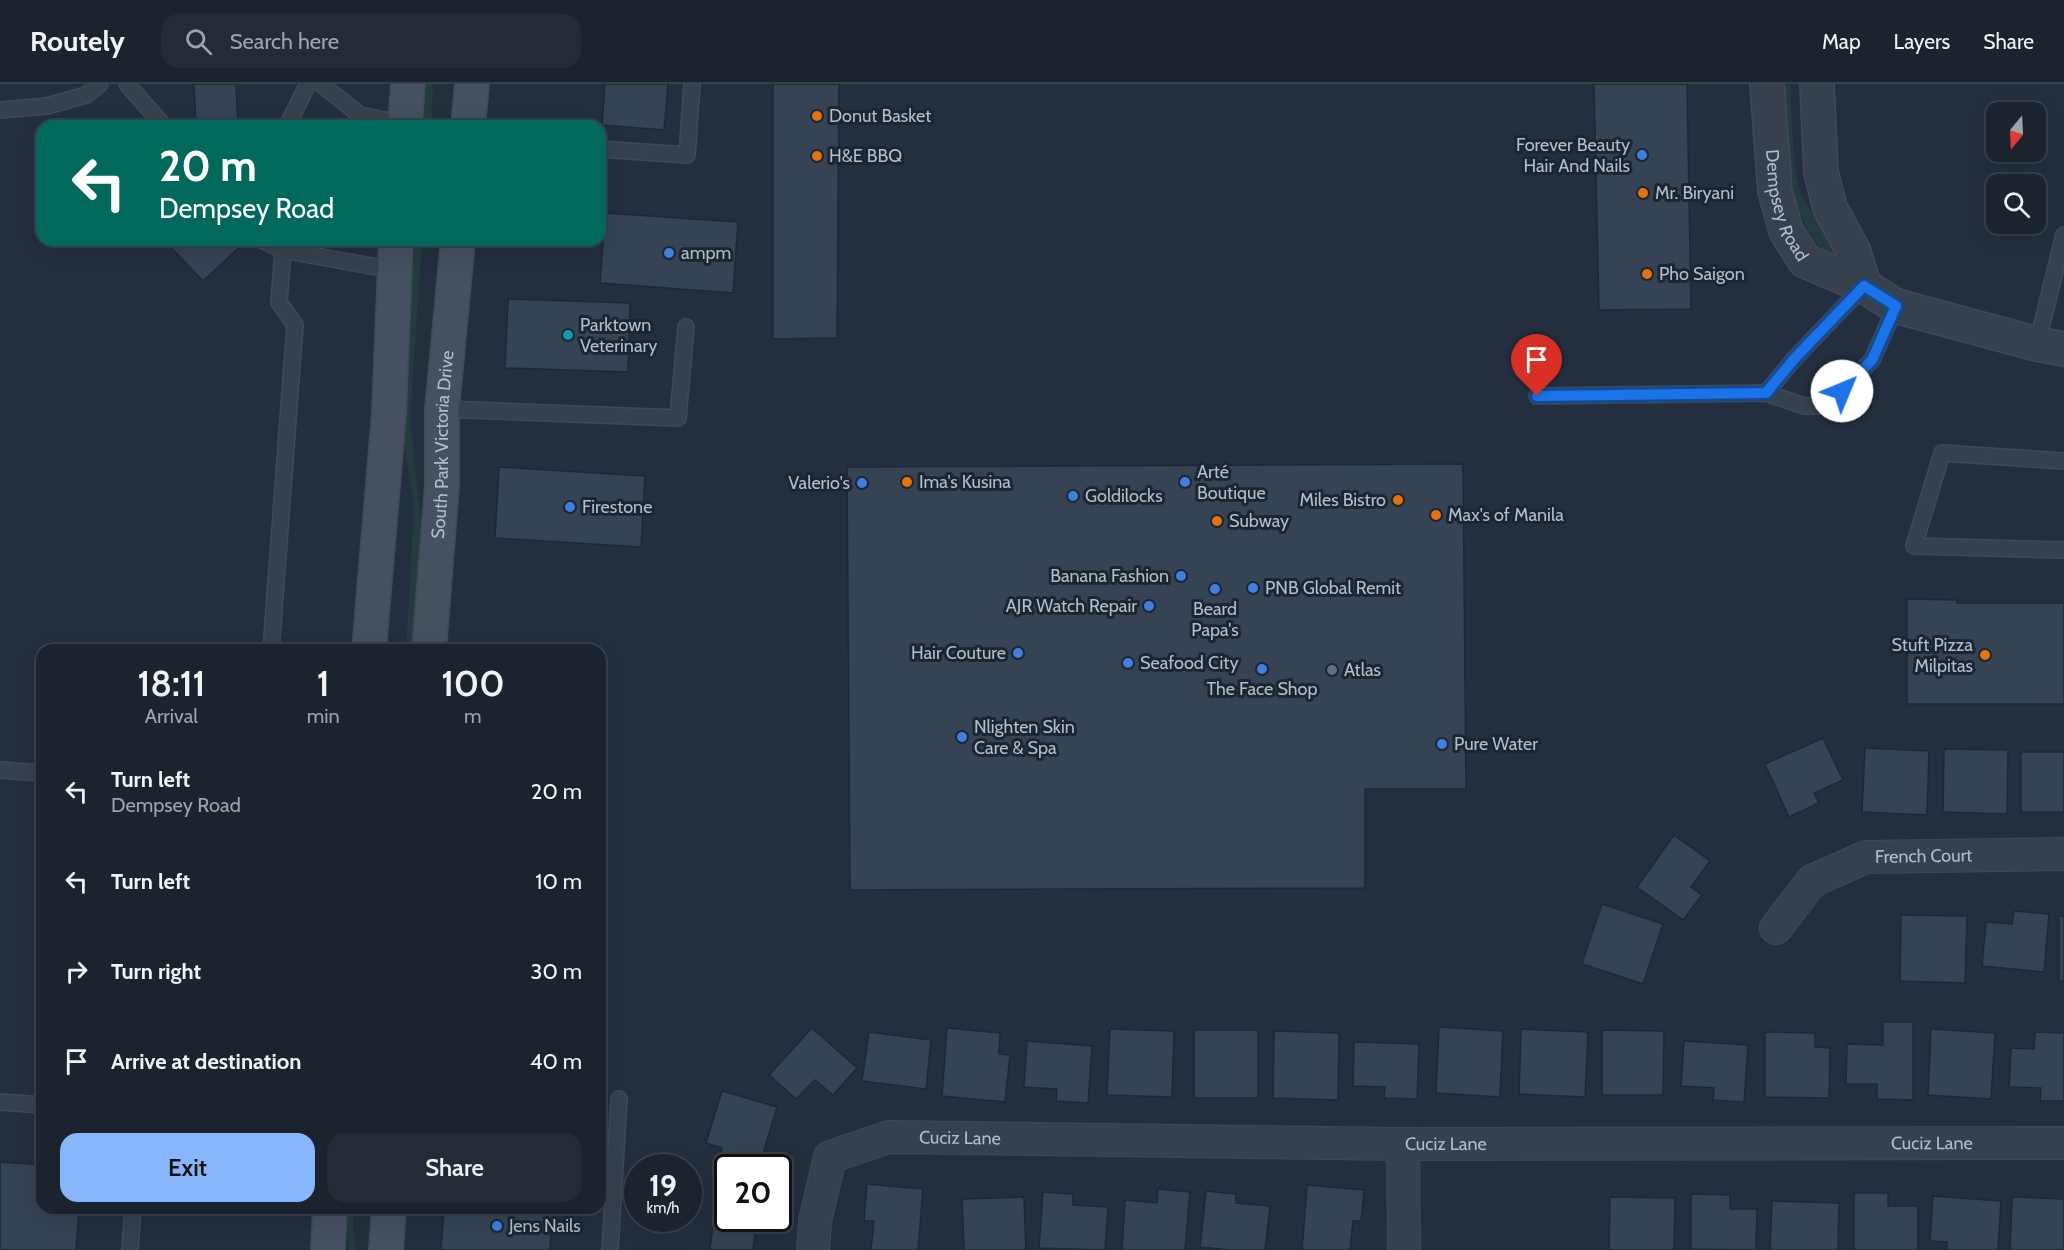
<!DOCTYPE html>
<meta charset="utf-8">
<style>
:root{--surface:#1a232e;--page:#232b36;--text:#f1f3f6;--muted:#9fa4aa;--line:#38404a;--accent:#87b6fa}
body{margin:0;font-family:Cabin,sans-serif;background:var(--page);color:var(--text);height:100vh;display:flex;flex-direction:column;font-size:22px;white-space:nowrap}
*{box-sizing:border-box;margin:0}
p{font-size:20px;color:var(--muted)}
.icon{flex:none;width:33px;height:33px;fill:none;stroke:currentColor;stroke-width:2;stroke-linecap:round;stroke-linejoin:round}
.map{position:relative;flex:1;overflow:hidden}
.sheet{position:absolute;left:36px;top:560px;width:570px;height:570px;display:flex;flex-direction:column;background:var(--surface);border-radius:18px;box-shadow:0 6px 24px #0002,0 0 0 2px var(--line)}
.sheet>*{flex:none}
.hud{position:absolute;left:36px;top:36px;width:570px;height:126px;border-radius:18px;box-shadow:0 6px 24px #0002,0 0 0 2px var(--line);background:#00695c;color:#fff;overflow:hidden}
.needle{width:39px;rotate:198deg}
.tools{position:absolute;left:1986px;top:18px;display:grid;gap:12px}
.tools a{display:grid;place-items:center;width:60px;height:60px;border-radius:12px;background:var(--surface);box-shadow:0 6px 24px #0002,0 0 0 2px var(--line);font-size:30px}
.speed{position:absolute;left:624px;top:1070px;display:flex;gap:12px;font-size:30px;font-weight:700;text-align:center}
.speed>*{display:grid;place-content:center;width:78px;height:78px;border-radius:50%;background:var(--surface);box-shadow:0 6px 24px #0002,0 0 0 2px var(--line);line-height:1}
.speed small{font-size:15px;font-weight:400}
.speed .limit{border:3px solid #111;border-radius:9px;background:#fff;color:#111}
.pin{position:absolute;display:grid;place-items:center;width:51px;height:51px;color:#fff;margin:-62px -26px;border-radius:50% 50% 50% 0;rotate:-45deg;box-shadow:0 0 6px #0007}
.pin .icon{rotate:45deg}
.me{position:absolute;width:66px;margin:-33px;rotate:45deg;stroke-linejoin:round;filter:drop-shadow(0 0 4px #0008)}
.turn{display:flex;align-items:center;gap:21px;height:126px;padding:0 24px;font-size:27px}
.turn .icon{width:78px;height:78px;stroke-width:2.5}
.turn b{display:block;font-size:42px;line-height:51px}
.eta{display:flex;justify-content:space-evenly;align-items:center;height:102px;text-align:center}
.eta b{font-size:36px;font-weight:600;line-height:42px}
.primary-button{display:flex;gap:12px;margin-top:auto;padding:12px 24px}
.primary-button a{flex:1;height:69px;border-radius:18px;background:var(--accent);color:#111;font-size:24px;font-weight:600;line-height:69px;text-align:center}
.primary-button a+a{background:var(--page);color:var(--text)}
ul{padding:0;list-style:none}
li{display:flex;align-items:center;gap:18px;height:90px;padding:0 24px}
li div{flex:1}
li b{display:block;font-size:22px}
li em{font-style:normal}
header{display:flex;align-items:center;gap:36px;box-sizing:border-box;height:84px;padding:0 30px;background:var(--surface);border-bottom:2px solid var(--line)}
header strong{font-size:28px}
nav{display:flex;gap:33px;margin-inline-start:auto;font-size:21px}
.search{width:420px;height:54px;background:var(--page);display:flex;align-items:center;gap:15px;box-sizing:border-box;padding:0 21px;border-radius:18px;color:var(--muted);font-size:22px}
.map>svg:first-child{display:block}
.green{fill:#253c3f}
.building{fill:#354354;stroke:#1e2835;stroke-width:1.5}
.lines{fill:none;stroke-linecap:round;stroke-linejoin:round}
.service-casing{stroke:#404a57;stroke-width:18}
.minor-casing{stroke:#404a57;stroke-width:34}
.tertiary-casing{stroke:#404a57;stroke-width:36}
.secondary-casing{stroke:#404a57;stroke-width:36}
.service{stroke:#37414e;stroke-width:15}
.minor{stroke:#37414e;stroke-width:32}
.tertiary{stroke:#37414e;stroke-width:33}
.secondary{stroke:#455061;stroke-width:33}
.route-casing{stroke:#114b97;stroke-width:15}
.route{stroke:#1a73e8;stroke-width:10}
.food-dot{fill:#e8710a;stroke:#1c2633;stroke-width:2}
.shop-dot{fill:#3f7fe0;stroke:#1c2633;stroke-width:2}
.culture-dot{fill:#0f9aa8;stroke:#1c2633;stroke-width:2}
.service-dot{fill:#5c6f8a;stroke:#1c2633;stroke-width:2}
.labels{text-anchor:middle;stroke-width:6;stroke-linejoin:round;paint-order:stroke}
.poi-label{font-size:18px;fill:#b3bcc9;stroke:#1c2633;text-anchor:start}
.street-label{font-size:18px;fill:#b3bcc9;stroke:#1c2633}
</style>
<header>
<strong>Routely</strong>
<div class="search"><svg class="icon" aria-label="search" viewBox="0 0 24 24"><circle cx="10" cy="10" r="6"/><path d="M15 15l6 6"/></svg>Search here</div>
<nav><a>Map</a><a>Layers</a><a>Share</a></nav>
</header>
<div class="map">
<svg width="2064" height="1166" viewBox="0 0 2064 1166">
<rect width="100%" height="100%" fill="#232f3e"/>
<g class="green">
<path d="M 426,0 L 433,0 L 431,42 L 423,42 Z"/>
<path d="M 1783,0 L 1790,0 L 1794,75 L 1799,106 L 1809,125 L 1823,142 L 1849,188 L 1821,166 L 1805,141 L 1792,108 L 1788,87 Z"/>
<path d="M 415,156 L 422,156 L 410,336 L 421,435 L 412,566 L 406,565 L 414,425 L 404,357 L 403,322 Z"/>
<path d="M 348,1124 L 354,1124 L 353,1143 L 355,1166 L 349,1166 L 347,1142 Z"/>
</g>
<g class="building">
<path d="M 194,0 L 236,0 L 238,42 L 196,42 Z"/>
<path d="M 605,0 L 668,0 L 664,46 L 602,41 Z"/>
<path d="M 773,0 L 839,0 L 837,254 L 773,255 Z"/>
<path d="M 1594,0 L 1687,0 L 1691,225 L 1599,226 Z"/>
<path d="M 605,129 L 738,138 L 733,209 L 600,199 Z"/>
<path d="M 164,156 L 242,156 L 244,159 L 203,197 Z"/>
<path d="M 508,215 L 630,219 L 628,288 L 505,284 Z"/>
<path d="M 1463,380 L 1466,705 L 1365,705 L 1365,804 L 850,806 L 847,383 Z"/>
<path d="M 499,383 L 645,392 L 641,463 L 495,454 Z"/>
<path d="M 1907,515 L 1957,516 L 1957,519 L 2064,519 L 2064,620 L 1907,620 Z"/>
<path d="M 1823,654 L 1843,696 L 1814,709 L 1819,719 L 1789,733 L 1765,680 Z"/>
<path d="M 1865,664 L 1929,667 L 1927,731 L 1862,728 Z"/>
<path d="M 1944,665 L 2008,666 L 2007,730 L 1943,728 Z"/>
<rect x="2021" y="668" width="43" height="60"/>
<path d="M 1674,751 L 1710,777 L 1691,803 L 1702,811 L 1683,836 L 1637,803 Z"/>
<path d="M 1602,820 L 1663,840 L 1643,900 L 1582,880 Z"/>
<path d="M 2014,827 L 2049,830 L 2044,888 L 1982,882 L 1986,838 L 2012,840 Z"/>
<path d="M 1901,831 L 1967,832 L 1965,899 L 1900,897 Z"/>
<rect x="2059" y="832" width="5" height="65"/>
<path d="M 1883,938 L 1913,938 L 1913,1016 L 1877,1015 L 1877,1000 L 1846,1000 L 1847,960 L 1883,961 Z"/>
<path d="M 1439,943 L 1503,947 L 1500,1013 L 1436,1009 Z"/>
<path d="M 812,944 L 857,984 L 833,1011 L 815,996 L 796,1015 L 769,991 Z"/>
<path d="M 947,944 L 1000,949 L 999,970 L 1010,971 L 1005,1018 L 942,1012 Z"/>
<path d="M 1110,945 L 1174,947 L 1172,1013 L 1107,1011 Z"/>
<path d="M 1521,945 L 1588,948 L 1585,1013 L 1519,1010 Z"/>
<path d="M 1931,945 L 1995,949 L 1991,1015 L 1928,1011 Z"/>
<rect x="1194" y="946" width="64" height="68"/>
<path d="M 1602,946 L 1664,947 L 1663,1011 L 1602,1011 Z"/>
<path d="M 1274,947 L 1339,949 L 1338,1016 L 1273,1014 Z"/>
<path d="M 869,948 L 931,956 L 926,1005 L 862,997 Z"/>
<path d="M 1765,948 L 1815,949 L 1815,963 L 1830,964 L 1829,1014 L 1765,1013 Z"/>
<path d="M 2035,948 L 2064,949 L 2064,1017 L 2040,1017 L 2041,1004 L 2009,1003 L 2011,964 L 2034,965 Z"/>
<path d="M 1027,957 L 1092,962 L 1088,1019 L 1056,1017 L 1057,1005 L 1024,1003 Z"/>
<path d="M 1684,957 L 1748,961 L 1744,1018 L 1713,1016 L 1714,1004 L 1681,1002 Z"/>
<path d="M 1354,958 L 1419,960 L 1417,1015 L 1384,1014 L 1385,1003 L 1353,1002 Z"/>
<path d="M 722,1007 L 777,1023 L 759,1083 L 732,1083 L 718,1079 L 722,1064 L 706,1059 Z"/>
<path d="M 0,1078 L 42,1081 L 42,1124 L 79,1124 L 76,1166 L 0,1166 Z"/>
<path d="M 867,1100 L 923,1105 L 918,1166 L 871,1166 L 874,1137 L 864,1137 Z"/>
<path d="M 1307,1101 L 1364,1106 L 1361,1137 L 1353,1137 L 1350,1166 L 1302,1166 Z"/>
<path d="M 1158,1105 L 1190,1108 L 1185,1166 L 1122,1166 L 1125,1116 L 1157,1119 Z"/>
<path d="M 717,1107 L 728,1108 L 728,1134 L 767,1134 L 765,1148 L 755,1147 L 753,1166 L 710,1166 Z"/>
<path d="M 1206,1107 L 1236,1110 L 1236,1119 L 1270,1122 L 1265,1166 L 1231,1166 L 1200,1163 Z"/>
<path d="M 1043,1108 L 1073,1110 L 1073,1121 L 1108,1123 L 1105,1166 L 1039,1164 Z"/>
<path d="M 1854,1109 L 1888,1109 L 1888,1122 L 1918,1122 L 1918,1166 L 1854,1166 Z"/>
<path d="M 1691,1110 L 1730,1111 L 1730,1125 L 1757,1125 L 1756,1166 L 1691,1165 Z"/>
<path d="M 1933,1112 L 2001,1117 L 1998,1166 L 1947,1166 L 1947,1158 L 1930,1157 Z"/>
<path d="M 1024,1113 L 1026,1166 L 964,1166 L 962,1115 Z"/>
<path d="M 1610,1113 L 1675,1114 L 1674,1166 L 1609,1166 Z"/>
<path d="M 2012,1113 L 2064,1115 L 2064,1166 L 2010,1166 Z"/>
<path d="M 1772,1117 L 1839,1119 L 1838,1166 L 1770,1166 Z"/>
<path d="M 444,1124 L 553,1124 L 550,1166 L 441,1166 Z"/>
</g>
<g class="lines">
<defs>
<g id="service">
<path d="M 127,0 L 164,42"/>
<path d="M 321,0 L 360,31 L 405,40"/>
<path d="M 0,26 L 47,22 L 86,11 L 100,0"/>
<path d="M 287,42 L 308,0"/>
<path d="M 600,65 L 687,71 L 692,0"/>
<path d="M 262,156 L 283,166 L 393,186"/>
<path d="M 2037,260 L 2064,151"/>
<path d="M 1766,309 L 1795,274 L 1864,202"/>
<path d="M 1537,312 L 1766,309 L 1804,322 L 1827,322 L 1872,276 L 1896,222"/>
<path d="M 442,325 L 678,334 L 686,243"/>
<path d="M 2064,377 L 1942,369 L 1914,462 L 2064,466"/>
<path d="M 271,566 L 295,241 L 279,218 L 283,166"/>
<path d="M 0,686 L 42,689"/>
<path d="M 0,1018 L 42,1021"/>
<path d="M 130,1166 L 133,1124"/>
<path d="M 610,1166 L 619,1015"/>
</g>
<g id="minor">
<path id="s1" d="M 1776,844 L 1812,797 L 1866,773 L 2064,770"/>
<path d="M 1403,1060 L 1404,1166"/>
<path id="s2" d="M 813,1166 L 815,1137 L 830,1073 L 889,1053 L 1403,1060 L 2064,1059"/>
</g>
<g id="tertiary">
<path id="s3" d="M 1767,0 L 1775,107 L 1786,147 L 1805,177 L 1864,202 L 1896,222 L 2037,260 L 2064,265"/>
<path d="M 1817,0 L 1821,88 L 1830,124 L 1854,168 L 1864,202"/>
</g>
<g id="secondary">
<path d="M 405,42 L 408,0"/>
<path d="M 468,42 L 472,0"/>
<path d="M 369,566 L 389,329 L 396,156"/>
<path id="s4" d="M 429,566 L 442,402 L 442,325 L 458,156"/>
<path d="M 328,1166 L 330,1124"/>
<path d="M 386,1166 L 389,1124"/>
</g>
</defs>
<use href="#service" class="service-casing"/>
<use href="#minor" class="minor-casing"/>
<use href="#tertiary" class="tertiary-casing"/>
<use href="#secondary" class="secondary-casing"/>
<use href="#service" class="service"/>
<use href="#minor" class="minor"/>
<use href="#tertiary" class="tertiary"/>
<use href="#secondary" class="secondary"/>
</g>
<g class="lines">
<defs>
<path id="route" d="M 1537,312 L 1766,309 L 1795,274 L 1864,202 L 1896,222 L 1872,276 L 1842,307"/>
</defs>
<use href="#route" class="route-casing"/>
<use href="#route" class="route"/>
</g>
<g class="food-dot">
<circle cx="817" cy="32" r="6"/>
<circle cx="817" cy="72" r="6"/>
<circle cx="1643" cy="109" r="6"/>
<circle cx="1647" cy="190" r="6"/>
<circle cx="907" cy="398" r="6"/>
<circle cx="1398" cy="416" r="6"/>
<circle cx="1436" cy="431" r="6"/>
<circle cx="1217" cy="437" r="6"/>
<circle cx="1985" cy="571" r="6"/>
</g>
<g class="shop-dot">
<circle cx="1642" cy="71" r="6"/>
<circle cx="669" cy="169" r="6"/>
<circle cx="1185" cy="398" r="6"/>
<circle cx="862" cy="399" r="6"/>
<circle cx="1073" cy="412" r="6"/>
<circle cx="570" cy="423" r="6"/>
<circle cx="1181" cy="492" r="6"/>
<circle cx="1253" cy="504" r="6"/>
<circle cx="1215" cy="505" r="6"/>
<circle cx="1149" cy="522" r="6"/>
<circle cx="1018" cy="569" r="6"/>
<circle cx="1128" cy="579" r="6"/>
<circle cx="1262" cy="585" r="6"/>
<circle cx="962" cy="653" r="6"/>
<circle cx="1442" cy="660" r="6"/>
<circle cx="497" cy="1142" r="6"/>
</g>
<circle class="culture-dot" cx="568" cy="251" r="6"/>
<circle class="service-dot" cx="1332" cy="586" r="6"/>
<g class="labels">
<g class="poi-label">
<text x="829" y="38">Donut Basket</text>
<text x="1630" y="67" text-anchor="end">Forever Beauty<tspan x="1630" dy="21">Hair And Nails</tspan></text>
<text x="829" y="78">H&amp;E BBQ</text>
<text x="1655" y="115">Mr. Biryani</text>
<text x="681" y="175">ampm</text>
<text x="1659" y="196">Pho Saigon</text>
<text x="580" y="247">Parktown<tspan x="580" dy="21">Veterinary</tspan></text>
<text x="1197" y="394">Arté<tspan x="1197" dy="21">Boutique</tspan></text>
<text x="919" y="404">Ima's Kusina</text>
<text x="850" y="405" text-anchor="end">Valerio's</text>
<text x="1085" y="418">Goldilocks</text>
<text x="1386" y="422" text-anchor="end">Miles Bistro</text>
<text x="582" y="429">Firestone</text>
<text x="1448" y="437">Max's of Manila</text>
<text x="1229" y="443">Subway</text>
<text x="1169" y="498" text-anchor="end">Banana Fashion</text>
<text x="1265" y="510">PNB Global Remit</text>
<text x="1137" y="528" text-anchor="end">AJR Watch Repair</text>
<text x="1215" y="531" text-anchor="middle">Beard<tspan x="1215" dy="21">Papa's</tspan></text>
<text x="1973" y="567" text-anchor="end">Stuft Pizza<tspan x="1973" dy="21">Milpitas</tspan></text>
<text x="1006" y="575" text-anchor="end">Hair Couture</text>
<text x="1140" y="585">Seafood City</text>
<text x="1344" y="592">Atlas</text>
<text x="1262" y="611" text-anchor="middle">The Face Shop</text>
<text x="974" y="649">Nlighten Skin<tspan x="974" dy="21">Care &amp; Spa</tspan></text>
<text x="1454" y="666">Pure Water</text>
<text x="509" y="1148">Jens Nails</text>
</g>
<g class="street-label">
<text dy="6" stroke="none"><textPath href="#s3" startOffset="124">Dempsey Road</textPath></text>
<text dy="6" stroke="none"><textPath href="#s4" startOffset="206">South Park Victoria Drive</textPath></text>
<text dy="6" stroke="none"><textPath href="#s1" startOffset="176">French Court</textPath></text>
<text dy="6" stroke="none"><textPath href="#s2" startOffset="228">Cuciz Lane</textPath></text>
<text dy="6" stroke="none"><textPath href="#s2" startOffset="714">Cuciz Lane</textPath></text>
<text dy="6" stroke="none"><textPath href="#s2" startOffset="1200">Cuciz Lane</textPath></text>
</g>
</g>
</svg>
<div class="tools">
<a><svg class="needle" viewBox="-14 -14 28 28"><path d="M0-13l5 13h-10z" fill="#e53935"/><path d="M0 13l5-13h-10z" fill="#9fa4aa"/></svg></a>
<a><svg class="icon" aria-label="search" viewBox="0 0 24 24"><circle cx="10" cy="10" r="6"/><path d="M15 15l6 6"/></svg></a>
</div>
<div class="speed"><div>19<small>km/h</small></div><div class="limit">20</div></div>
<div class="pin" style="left:1537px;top:312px;background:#d93025"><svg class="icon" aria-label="arrive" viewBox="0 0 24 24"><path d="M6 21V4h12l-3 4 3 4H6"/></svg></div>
<svg class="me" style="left:1842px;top:307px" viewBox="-20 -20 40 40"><circle r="19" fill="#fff"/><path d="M0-13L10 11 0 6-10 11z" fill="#1a73e8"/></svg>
<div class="hud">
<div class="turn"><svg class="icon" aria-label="left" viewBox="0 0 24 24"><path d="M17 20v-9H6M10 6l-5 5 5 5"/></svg><div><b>20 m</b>Dempsey Road</div></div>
</div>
<section class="sheet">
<div class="eta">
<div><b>18:11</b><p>Arrival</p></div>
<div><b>1</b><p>min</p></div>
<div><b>100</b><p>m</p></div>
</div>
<ul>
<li><svg class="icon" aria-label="left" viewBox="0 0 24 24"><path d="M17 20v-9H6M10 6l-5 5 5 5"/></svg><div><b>Turn left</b><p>Dempsey Road</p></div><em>20 m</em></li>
<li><svg class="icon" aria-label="left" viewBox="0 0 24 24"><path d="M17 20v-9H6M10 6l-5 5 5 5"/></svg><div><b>Turn left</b></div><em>10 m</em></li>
<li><svg class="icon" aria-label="right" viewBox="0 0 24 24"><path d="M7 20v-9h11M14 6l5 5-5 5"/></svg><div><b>Turn right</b></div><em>30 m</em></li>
<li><svg class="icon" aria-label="arrive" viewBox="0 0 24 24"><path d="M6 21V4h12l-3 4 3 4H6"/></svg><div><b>Arrive at destination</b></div><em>40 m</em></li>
</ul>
<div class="primary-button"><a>Exit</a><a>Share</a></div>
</section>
</div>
